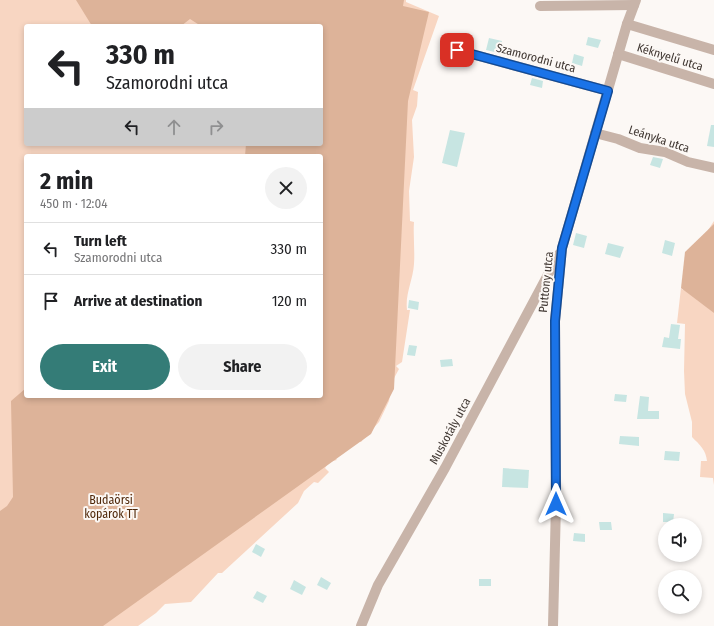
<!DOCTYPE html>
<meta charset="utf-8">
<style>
:root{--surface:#fff;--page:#f2f2f2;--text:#202124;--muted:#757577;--line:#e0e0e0;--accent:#347c77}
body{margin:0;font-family:"Fira Sans Condensed",sans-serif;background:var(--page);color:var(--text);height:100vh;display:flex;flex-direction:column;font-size:15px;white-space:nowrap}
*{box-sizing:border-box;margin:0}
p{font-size:13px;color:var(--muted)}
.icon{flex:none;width:22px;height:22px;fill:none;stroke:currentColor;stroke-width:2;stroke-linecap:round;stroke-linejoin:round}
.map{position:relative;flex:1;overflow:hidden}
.side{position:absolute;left:24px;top:154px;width:299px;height:244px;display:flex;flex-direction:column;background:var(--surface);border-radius:4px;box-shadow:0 2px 6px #0003}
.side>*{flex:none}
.banner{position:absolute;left:24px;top:24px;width:299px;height:122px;border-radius:4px;box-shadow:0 2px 6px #0003;background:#fff;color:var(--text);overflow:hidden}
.fabs{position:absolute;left:658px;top:518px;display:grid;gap:8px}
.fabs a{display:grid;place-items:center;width:44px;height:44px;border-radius:50%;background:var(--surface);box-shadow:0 2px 6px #0003;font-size:20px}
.pin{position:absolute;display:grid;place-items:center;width:34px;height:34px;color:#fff;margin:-17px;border-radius:8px;box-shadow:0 2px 6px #0006}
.me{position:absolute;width:44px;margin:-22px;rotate:0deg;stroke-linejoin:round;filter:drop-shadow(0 0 3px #0008)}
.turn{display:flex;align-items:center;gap:14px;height:84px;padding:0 16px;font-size:18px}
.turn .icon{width:52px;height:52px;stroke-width:2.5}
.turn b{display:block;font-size:28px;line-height:34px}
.lanes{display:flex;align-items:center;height:38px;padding:0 16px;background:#0003;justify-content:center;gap:20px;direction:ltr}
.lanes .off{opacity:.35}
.round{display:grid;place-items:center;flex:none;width:42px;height:42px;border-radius:21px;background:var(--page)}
.overview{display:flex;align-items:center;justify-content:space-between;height:68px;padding:0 16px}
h1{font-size:24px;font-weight:700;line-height:30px}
.action{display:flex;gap:8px;margin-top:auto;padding:8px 16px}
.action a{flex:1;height:46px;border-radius:24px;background:var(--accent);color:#fff;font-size:16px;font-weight:700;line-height:46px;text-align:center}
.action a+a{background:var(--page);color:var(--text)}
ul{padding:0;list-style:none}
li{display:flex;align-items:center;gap:12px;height:52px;padding:0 16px;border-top:1px solid var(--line)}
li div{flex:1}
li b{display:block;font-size:15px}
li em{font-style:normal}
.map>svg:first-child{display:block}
.green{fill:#f8d6c2;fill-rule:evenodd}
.forest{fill:#ddb399}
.building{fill:#c7e5e2}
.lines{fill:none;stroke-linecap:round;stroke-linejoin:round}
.street{stroke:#c8b4a9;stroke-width:10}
.route-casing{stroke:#114b97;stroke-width:10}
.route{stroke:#1a73e8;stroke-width:7}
.labels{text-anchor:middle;stroke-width:4;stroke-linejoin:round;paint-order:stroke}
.street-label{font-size:12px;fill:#413833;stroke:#fcf8f5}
.park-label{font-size:12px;fill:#50280a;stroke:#fcf8f5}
</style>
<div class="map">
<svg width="714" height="626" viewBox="0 0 714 626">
<rect width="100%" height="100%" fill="#fcf8f5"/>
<g class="green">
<path d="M 0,0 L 406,0 L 406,2 L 439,16 L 413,90 L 418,92 L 417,106 L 412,120 L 414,157 L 409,191 L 410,221 L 414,222 C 413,236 415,250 414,264 C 413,280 405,294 407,310 L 410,310 L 402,362 L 396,366 L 399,369 L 392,382 L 389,401 L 379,422 L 361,442 L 356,441 L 335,458 L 337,460 L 329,462 L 325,468 L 329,472 L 318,483 L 314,482 L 304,491 L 298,503 L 222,573 L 218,573 L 191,602 L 165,604 L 156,613 L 138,626 L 0,626 ZM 26,26 L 321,26 L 321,144 L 26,144 ZM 26,156 L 321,156 L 321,396 L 26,396 Z"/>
<path d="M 714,221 L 714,485 L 713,478 L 700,477 L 701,461 L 707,461 C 706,450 700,445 692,437 L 692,422 L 685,394 L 684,371 L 685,324 L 677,323 L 681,288 L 683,290 L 701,241 Z"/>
</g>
<g class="forest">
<path d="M 76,0 L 404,0 L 403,6 L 429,12 L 408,101 L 394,389 L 371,434 L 103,626 L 0,626 L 0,511 L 7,506 L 13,497 L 11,401 L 26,388 L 26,396 L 321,396 L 321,156 L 245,156 L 246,144 L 321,144 L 321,26 L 201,26 L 190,19 L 181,26 L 92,26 Z"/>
<path d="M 714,224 L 714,313 L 681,288 L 685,252 Z"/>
</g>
<g class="building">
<path d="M 588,37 L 601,40 L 598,48 L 586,45 Z"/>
<path d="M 489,38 L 502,41 L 499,53 L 486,50 Z"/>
<path d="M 643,45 L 662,50 L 659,60 L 640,54 Z"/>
<path d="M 574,54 L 584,57 L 582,66 L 572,63 Z"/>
<path d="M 532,78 L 543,81 L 542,88 L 530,85 Z"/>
<path d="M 711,125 L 714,125 L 714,147 L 707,146 Z"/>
<path d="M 450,130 L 465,133 L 457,167 L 442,163 Z"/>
<path d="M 653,157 L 663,159 L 660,168 L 650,165 Z"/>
<path d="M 576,233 L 587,236 L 584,248 L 573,245 Z"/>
<path d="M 665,240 L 675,243 L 672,256 L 662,253 Z"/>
<path d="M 608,243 L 624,247 L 620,258 L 605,254 Z"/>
<path d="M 409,300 L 419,302 L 418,310 L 408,308 Z"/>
<path d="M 671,324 L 680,325 L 678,339 L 681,339 L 680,349 L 662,347 L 664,337 L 669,338 Z"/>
<path d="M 409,345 L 417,346 L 415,356 L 407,355 Z"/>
<path d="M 452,359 L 453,366 L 441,367 L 440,360 Z"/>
<path d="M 615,394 L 627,395 L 626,402 L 614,401 Z"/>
<path d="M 640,396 L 649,397 L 648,411 L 659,411 L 659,419 L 637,419 Z"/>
<path d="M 620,436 L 639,437 L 639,446 L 619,444 Z"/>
<path d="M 665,451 L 680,452 L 679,461 L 664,460 Z"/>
<path d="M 503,468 L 529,470 L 528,488 L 502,487 Z"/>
<path d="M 663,513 L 674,514 L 673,522 L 663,522 Z"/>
<path d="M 599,522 L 611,522 L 612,530 L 600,530 Z"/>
<path d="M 574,533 L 585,534 L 585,542 L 573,541 Z"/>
<path d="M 256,544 L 265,549 L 261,557 L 252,552 Z"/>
<path d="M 321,577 L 331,583 L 327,590 L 317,585 Z"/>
<rect x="479" y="579" width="12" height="7"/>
<path d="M 294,580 L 306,587 L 302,595 L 290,589 Z"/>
<path d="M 257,591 L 267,596 L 263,603 L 253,598 Z"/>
</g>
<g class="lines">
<g class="street">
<path d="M 540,6 L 634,5"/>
<path d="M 627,24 L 714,50"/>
<path d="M 457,50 L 608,91"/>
<path d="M 618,54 L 714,84"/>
<path d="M 595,133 L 618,139 L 640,148 L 665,152 L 688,162 L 714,168"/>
<path d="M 361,626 L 378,585 L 445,468 L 559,254"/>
<path d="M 553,626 L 556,504 L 555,321 L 562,248 L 627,24 L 636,0"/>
</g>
</g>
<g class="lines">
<defs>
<path id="route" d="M 457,50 L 608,91 L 562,248 L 555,321 L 556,504"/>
</defs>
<use href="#route" class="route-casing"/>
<use href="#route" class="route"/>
</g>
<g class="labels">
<g class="street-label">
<text transform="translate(670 57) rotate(17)" y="4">Kéknyelű utca</text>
<text transform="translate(536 58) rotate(15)" y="4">Szamorodni utca</text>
<text transform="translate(659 139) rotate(18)" y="4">Leányka utca</text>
<text transform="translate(546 282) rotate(-84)" y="4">Puttony utca</text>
<text transform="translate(450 431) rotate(-62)" y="4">Muskotály utca</text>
</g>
<g class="park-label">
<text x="111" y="504">Budaörsi<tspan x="111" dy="14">kopárok TT</tspan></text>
</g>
</g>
</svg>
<div class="fabs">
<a><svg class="icon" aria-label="sound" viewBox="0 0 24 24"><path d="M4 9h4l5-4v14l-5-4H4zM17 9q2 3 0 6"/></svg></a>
<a><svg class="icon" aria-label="search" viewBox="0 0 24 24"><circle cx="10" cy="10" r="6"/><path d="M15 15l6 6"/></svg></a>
</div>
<div class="pin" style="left:457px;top:50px;background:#d93025"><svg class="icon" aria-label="arrive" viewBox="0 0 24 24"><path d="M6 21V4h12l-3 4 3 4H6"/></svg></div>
<svg class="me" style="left:556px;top:504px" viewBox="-20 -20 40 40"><path d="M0-17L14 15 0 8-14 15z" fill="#1a73e8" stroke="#fff" stroke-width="4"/></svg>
<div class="banner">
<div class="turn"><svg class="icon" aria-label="left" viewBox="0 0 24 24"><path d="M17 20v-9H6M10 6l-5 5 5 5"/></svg><div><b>330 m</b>Szamorodni utca</div></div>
<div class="lanes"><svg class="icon" aria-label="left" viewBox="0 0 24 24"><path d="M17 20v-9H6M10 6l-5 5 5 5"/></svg><svg class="icon off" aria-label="ahead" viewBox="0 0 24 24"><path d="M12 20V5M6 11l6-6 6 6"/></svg><svg class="icon off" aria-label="right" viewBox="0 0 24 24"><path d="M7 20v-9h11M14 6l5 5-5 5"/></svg></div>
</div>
<section class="side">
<div class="overview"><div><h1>2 min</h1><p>450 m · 12:04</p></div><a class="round"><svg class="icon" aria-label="close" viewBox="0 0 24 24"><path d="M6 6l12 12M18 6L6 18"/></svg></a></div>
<ul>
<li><svg class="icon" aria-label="left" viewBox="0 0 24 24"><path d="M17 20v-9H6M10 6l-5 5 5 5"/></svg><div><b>Turn left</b><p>Szamorodni utca</p></div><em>330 m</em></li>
<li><svg class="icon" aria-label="arrive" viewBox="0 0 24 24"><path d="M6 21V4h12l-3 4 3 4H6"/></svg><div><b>Arrive at destination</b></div><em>120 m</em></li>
</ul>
<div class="action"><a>Exit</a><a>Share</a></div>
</section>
</div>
